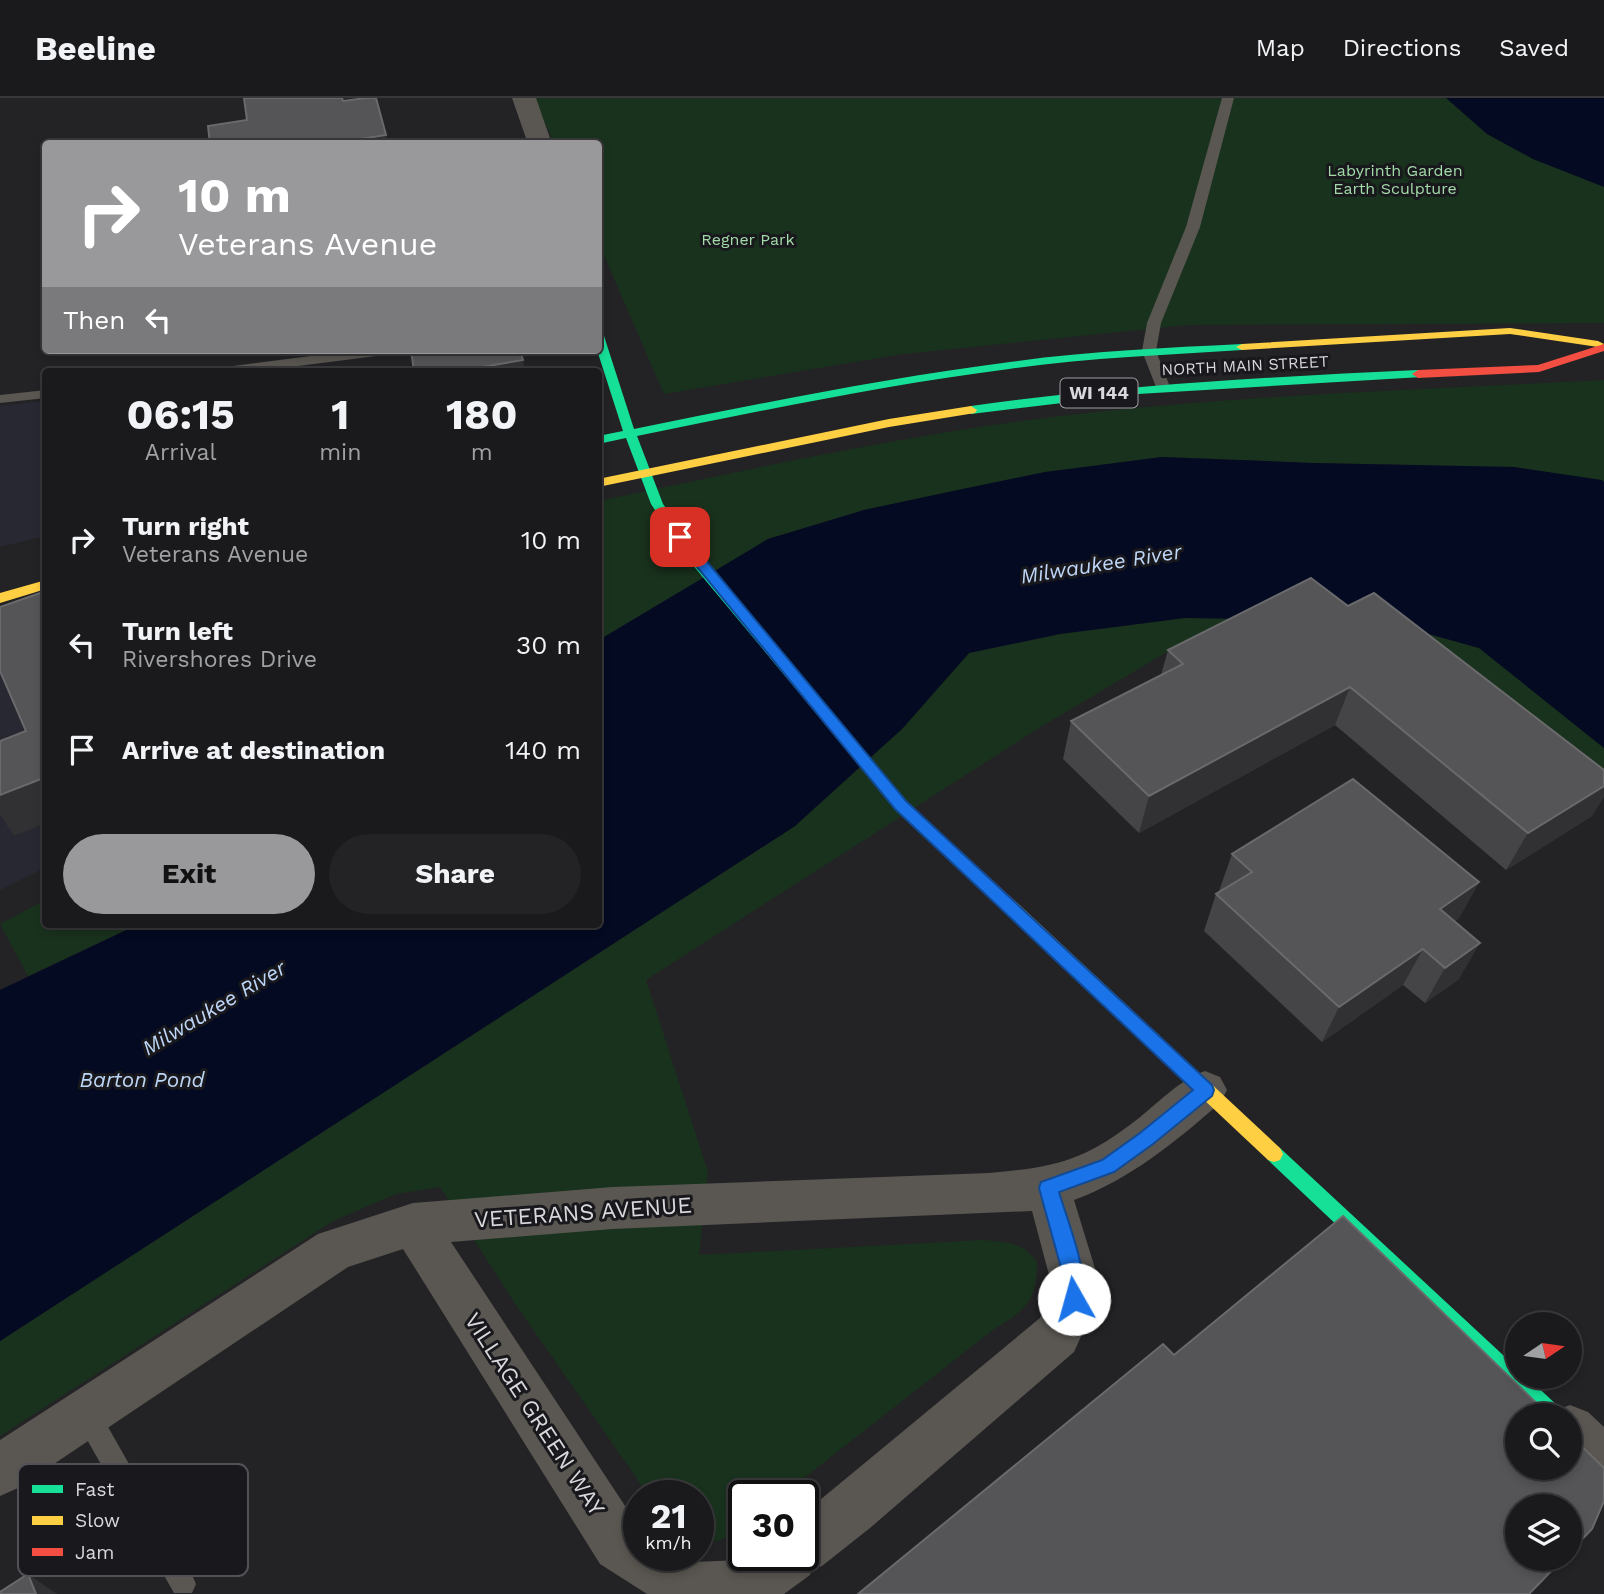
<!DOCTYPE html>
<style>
:root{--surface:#1a1a1c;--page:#232325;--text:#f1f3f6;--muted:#9fa1a3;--line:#38383b;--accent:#99999c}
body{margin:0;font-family:"Work Sans",sans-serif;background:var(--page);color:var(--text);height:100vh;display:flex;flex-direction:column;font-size:26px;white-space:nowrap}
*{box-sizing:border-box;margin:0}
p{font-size:23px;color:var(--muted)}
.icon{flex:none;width:38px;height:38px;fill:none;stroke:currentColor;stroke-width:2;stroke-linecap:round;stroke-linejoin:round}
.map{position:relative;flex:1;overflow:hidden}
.details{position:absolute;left:42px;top:270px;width:560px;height:560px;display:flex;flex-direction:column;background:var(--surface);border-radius:7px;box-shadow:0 4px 10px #0003,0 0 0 2px var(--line)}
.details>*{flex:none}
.top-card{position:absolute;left:42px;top:42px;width:560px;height:214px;border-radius:7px;box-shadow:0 4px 10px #0003,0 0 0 2px var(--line);background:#99999c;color:#fff;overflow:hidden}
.needle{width:46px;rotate:77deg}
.buttons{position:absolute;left:1505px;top:1214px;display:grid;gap:14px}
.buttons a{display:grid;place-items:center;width:77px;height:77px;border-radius:50%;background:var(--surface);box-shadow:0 4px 10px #0003,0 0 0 2px var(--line);font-size:35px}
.speed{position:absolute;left:623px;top:1382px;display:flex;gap:14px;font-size:35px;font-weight:700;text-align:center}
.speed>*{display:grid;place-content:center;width:91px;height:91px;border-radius:50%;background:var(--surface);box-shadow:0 4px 10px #0003,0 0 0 2px var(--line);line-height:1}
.speed small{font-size:18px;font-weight:400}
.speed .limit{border:4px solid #111;border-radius:10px;background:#fff;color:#111}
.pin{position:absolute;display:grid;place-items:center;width:60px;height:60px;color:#fff;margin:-30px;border-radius:14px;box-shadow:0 4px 10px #0006}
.me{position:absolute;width:77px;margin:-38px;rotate:353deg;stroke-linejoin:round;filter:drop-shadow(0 0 5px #0008)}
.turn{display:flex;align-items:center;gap:24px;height:147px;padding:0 21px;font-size:32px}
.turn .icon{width:91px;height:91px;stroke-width:2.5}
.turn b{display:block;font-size:49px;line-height:60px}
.then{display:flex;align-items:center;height:66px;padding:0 21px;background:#0003;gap:14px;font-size:26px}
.eta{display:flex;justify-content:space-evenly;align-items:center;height:119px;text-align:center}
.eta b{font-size:42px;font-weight:700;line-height:49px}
.action{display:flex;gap:14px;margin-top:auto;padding:14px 21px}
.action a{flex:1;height:80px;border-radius:42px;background:var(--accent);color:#111;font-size:28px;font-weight:700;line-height:80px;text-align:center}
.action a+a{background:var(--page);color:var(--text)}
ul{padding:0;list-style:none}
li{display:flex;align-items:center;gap:21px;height:105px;padding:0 21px}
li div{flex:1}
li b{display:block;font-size:26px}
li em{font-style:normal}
header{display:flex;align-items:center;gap:42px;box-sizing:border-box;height:98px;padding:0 35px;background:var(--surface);border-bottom:2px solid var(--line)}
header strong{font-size:33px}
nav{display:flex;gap:38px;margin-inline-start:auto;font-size:24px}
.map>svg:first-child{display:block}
.built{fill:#282832}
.green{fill:#19321d}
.water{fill:#030a21}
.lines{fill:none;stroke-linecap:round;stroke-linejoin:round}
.lane{fill:#5a5752;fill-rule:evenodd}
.street{fill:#5a5752;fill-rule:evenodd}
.fast{fill:#16e098;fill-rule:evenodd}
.slow{fill:#ffcf43;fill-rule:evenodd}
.jam{fill:#f24e42;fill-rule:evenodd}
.wall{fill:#454446}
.shaded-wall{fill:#313033}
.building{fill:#555456;stroke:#6a696b;stroke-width:2}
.route{fill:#1a73e8;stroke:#114b97;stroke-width:2}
.labels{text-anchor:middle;stroke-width:6;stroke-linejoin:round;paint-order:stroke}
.far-park-label{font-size:16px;fill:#a3daa8;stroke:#18181d}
.far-street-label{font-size:16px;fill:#d9d9dc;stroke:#18181d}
.shield{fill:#18181d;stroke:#9f9fa3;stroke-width:2}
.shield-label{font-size:18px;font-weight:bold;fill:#d9d9dc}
.water-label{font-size:21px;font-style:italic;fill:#bed6f7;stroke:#18181d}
.near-street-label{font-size:23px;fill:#d9d9dc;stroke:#18181d}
.key{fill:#18181d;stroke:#525256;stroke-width:2}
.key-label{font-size:19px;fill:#d9d9dc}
</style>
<header>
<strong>Beeline</strong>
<nav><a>Map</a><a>Directions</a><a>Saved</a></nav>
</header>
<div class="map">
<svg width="1604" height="1496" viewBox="0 0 1604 1496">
<rect width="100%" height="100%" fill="#232326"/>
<g class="built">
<path d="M 45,303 L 45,438 L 0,449 L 0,308 Z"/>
<path d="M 45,537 L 45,770 L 0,792 L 0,553 Z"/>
</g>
<g class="green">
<path d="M 534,0 L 1604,0 L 1604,225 L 1188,227 L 903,256 L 664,296 L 599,146 L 598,46 L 554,45 Z"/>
<path d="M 1604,282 L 1604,384 L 1514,369 L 1314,365 L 1162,359 L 1045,374 L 864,412 L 768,441 L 599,542 L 598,403 C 747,372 895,339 1045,320 C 1231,297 1418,292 1604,282 Z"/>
<path d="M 1185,520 L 1382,523 L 1479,550 L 1604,650 L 1604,683 L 1172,551 L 1039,630 L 646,882 L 708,1074 L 699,1157 L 984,1142 C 1008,1145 1022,1143 1037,1164 C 1037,1203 1026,1212 994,1231 L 781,1398 L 744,1398 L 744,1428 C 729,1440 717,1446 698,1444 L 698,1398 L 649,1398 L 516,1207 L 440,1089 L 396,1096 L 333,1123 L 0,1338 L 0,1243 L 795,728 L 903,630 L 969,555 L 1060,536 Z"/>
<path d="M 45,802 L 46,826 L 139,826 L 28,878 L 0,826 Z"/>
</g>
<g class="water">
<path d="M 1446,0 L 1604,0 L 1604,89 L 1533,61 L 1487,36 Z"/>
<path d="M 1162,359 L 1314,365 L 1514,369 L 1602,382 L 1604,384 L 1604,650 L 1479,550 L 1382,523 L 1185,520 L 1060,536 L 969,555 L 903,630 L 795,728 L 0,1243 L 0,892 L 139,826 L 598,826 L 599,542 L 768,441 L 864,412 L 953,393 L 1045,374 Z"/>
</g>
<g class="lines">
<g class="lane">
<path d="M 1222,0 L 1234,0 L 1200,129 L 1161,225 L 1156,253 L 1170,289 L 1163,293 L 1156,289 L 1142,253 L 1147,225 L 1186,129 Z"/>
<path d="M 539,38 L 545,42 L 543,45 L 506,46 Z"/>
<path d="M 358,252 L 399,252 L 392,256 L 259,273 L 218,273 L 225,269 Z"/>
<path d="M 46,292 L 46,300 L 0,305 L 0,297 Z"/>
<path d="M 86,1303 L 95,1306 L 192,1477 L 196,1486 L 192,1495 L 174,1495 L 77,1324 L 74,1315 L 77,1306 Z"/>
</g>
<g class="street">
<path d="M 512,0 L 536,0 L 552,46 L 528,46 Z"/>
<path d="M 1205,973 L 1220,979 L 1227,992 L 1220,1005 C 1175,1044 1131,1081 1074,1102 L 1097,1177 L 1098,1201 L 1074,1254 L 870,1430 L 822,1468 L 812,1472 L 810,1477 L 784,1496 L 647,1496 L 600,1466 L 403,1151 L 348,1169 L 18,1390 L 0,1398 L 0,1342 L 318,1136 L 413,1105 L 613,1089 L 989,1075 C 1057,1069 1084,1063 1139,1020 C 1160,1003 1180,982 1205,973 ZM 1032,1113 L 1049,1177 L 1050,1199 L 1040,1220 L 803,1416 L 803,1458 L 748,1458 L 742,1462 L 693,1464 L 683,1458 L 639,1458 L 639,1429 L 451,1144 L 613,1131 Z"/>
<path d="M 1570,1307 L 1588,1314 L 1604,1329 L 1604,1389 L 1586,1382 L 1570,1366 L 1570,1318 L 1551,1318 L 1552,1314 Z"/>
</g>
<g class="fast">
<path d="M 598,235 L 604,238 L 634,331 C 759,306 884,280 1010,264 C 1087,253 1164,250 1242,246 L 1248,249 L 1242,252 C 1164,257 1086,260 1009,271 C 884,287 760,313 637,338 L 663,406 L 696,453 L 846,631 L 848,635 L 846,639 L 836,639 L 686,459 L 651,406 L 626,340 L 598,346 L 598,338 L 623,333 L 597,252 Z"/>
<path d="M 1418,272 L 1424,276 L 1422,279 L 1138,296 L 971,316 L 965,312 L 971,308 C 1119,287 1268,279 1418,272 Z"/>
<path d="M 1274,1048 L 1280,1050 L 1517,1270 L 1517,1279 L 1527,1279 L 1561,1311 L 1564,1318 L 1539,1318 L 1268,1062 L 1265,1056 L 1268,1050 Z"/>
</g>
<g class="slow">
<path d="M 1510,230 L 1598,243 L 1604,246 L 1598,249 L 1510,236 L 1242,252 L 1236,249 L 1242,246 Z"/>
<path d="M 971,308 L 977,312 L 975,315 L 889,329 L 598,389 L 598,381 L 889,321 Z"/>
<path d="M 46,482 L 46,491 L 0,505 L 0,495 Z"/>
<path d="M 1008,800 L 1014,802 L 1280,1050 L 1283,1056 L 1280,1062 L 1274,1064 L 1268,1062 L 1002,812 L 1000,807 L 1002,802 Z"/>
</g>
<g class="jam">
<path d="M 1604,246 L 1604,253 L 1539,274 L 1418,280 L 1412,276 L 1418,272 L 1538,267 Z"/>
<path d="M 841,630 L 846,631 L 906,703 L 1014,802 L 1016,807 L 1014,812 L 1002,812 L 896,711 L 836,639 L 834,635 L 836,631 Z"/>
</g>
</g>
<g class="wall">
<path d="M 1311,480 L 1592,718 L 1506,772 L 1335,627 L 1139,735 L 1063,661 L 1071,623 L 1161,577 L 1168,552 Z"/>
<path d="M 1232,756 L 1479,784 L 1459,820 L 1455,823 L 1459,881 L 1425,905 L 1403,887 L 1322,944 L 1204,833 L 1216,796 L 1220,794 L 1219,793 Z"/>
</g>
<g class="shaded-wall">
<path d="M 386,37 L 388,46 L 355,46 L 354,42 Z"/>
<path d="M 523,262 L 525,273 L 459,273 Z"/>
<path d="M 1350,589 L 1335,627 L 1139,735 L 1149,698 Z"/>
<path d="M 46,679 L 46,725 L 14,738 L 0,716 L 0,697 Z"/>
<path d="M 1604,688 L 1604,699 L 1592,718 L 1506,772 L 1528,735 Z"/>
<path d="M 1479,784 L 1459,820 L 1421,847 L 1440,811 Z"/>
<path d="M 1480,845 L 1459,881 L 1425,905 L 1445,870 Z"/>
<path d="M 1423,851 L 1403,887 L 1322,944 L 1339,909 Z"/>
<path d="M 28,1476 L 57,1496 L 36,1496 Z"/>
</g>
<g class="building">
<path d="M 244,0 L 342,0 L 343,3 L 366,0 L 376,0 L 386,37 L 354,42 L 355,46 L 210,46 L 208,28 L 247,22 Z"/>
<path d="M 411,252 L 520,252 L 523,262 L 459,273 L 414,273 Z"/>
<path d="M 1311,480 L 1348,508 L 1374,495 L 1604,672 L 1604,688 L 1528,735 L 1350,589 L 1149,698 L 1071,623 L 1183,566 L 1168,552 Z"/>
<path d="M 46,493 L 46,679 L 0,697 L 0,643 L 26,633 L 0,573 L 0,509 Z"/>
<path d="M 1353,681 L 1479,784 L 1440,811 L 1480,845 L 1445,870 L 1423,851 L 1339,909 L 1216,796 L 1252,774 L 1232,756 Z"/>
<path d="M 1343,1118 L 1550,1318 L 1517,1318 L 1517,1370 L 1570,1370 L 1570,1337 L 1604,1370 L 1604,1403 L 1592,1431 L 1570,1454 L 1570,1409 L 1517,1409 L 1517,1461 L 1563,1461 L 1529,1496 L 858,1496 L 1163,1246 L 1174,1257 Z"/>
<path d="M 28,1476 L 36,1496 L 0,1496 L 0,1494 Z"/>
</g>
<path class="route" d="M 680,435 L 684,436 L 906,703 L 1212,987 L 1214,992 L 1212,998 L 1153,1046 L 1114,1074 L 1059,1094 C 1067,1122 1092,1182 1081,1207 L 1074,1210 L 1067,1207 L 1063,1177 L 1039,1090 L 1041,1084 L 1102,1062 L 1140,1035 L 1193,992 L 895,711 L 675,442 L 673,439 Z"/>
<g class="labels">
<g class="far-park-label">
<text x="1395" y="78">Labyrinth Garden<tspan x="1395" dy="18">Earth Sculpture</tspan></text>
<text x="748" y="147">Regner Park</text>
</g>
<g class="far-street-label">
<text transform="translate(1245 267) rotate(-3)" y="6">NORTH MAIN STREET</text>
</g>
<rect class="shield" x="1060.5" y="280.5" width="77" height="29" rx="5"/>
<g class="shield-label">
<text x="1099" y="301">WI 144</text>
</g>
<g class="water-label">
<text transform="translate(1101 466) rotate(-9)" y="7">Milwaukee River</text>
<text transform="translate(214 910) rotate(-31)" y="7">Milwaukee River</text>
<text x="142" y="989">Barton Pond</text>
</g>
<g class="near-street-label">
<text transform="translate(583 1114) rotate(-4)" y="8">VETERANS AVENUE</text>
<text transform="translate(535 1316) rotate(57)" y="8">VILLAGE GREEN WAY</text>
</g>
</g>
<rect x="18" y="1366" width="230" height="112" rx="10" class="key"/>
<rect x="32" y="1387" width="31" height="8" fill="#16e098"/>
<rect x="32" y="1418" width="31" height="9" fill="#ffcf43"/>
<rect x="32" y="1450" width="31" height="8" fill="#f24e42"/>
<g class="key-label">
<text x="75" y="1398">Fast</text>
<text x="75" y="1429">Slow</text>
<text x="75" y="1461">Jam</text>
</g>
</svg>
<div class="buttons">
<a><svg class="needle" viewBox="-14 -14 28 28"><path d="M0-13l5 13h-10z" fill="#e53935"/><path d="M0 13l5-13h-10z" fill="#9fa1a3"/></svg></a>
<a><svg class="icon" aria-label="search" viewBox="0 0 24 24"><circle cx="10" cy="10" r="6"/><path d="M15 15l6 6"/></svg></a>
<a><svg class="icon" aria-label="layers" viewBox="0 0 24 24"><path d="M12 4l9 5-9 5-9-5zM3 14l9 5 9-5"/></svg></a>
</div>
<div class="speed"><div>21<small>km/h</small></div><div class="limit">30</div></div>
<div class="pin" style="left:680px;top:439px;background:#d93025"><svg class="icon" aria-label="arrive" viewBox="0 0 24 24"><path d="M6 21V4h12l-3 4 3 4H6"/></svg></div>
<svg class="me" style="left:1074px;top:1201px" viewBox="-20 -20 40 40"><circle r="19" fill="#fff"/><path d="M0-13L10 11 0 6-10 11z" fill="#1a73e8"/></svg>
<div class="top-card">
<div class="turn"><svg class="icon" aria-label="right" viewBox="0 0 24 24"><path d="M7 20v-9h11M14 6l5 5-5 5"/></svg><div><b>10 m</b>Veterans Avenue</div></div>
<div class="then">Then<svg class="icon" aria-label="left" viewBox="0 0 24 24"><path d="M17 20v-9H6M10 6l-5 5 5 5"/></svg></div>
</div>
<section class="details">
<div class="eta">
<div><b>06:15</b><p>Arrival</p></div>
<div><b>1</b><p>min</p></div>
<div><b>180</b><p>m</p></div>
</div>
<ul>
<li><svg class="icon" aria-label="right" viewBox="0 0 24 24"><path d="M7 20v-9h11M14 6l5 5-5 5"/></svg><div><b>Turn right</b><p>Veterans Avenue</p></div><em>10 m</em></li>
<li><svg class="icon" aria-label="left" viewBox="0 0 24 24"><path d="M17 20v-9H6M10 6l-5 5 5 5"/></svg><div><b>Turn left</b><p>Rivershores Drive</p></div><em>30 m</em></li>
<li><svg class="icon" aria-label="arrive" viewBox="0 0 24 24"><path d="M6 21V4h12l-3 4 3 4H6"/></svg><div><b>Arrive at destination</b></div><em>140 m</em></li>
</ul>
<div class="action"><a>Exit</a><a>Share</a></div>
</section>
</div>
